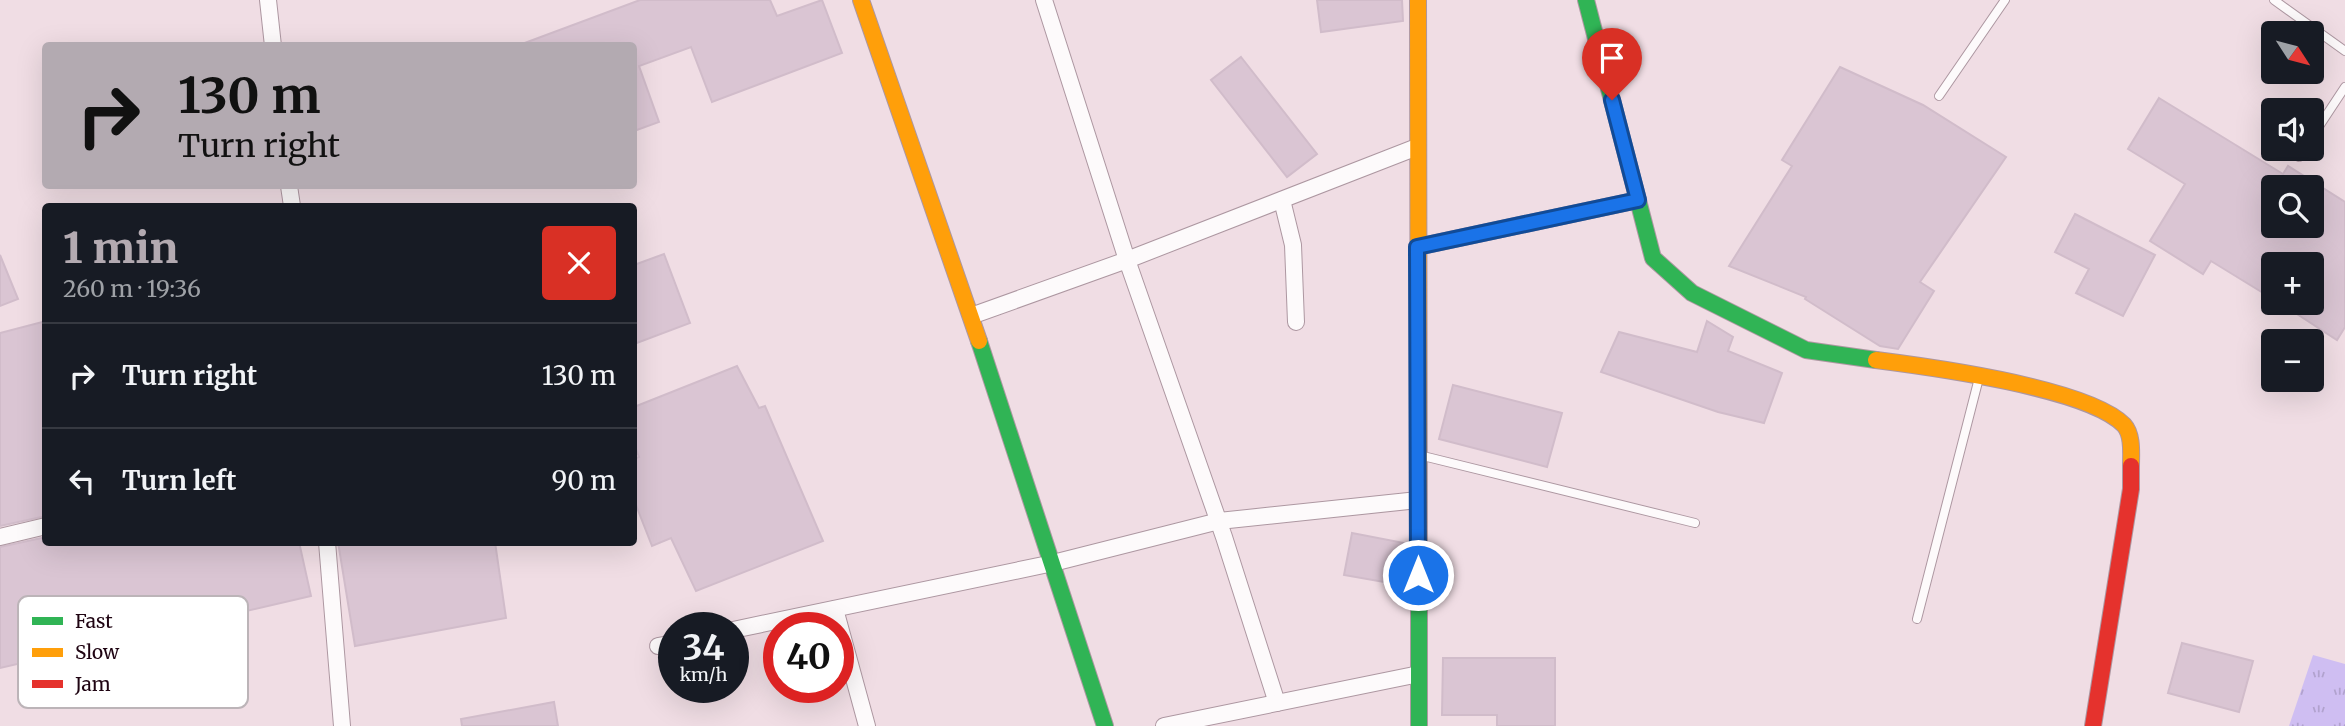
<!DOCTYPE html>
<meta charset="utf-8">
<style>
:root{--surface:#171b24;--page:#242831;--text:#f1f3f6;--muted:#9ea1a6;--line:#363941;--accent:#b3aab1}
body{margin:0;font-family:Merriweather,serif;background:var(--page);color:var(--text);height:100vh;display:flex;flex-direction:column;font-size:26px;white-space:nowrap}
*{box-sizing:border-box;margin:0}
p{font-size:23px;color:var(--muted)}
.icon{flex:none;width:38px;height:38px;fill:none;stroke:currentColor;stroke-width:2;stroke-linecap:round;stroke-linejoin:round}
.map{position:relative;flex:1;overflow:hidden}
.panel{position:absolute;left:42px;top:203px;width:595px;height:343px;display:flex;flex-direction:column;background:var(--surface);border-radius:7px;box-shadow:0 7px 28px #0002}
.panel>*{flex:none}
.banner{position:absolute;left:42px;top:42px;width:595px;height:147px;border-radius:7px;box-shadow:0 7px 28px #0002;background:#b3aab1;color:#111;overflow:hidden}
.needle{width:46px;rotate:126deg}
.controls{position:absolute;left:2261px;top:21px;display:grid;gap:14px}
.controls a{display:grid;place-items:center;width:63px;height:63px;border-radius:7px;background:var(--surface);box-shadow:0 7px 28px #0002;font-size:35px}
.speed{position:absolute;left:658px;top:612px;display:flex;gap:14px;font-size:35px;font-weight:700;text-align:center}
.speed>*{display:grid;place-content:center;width:91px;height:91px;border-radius:50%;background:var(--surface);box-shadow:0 7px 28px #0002;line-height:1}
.speed small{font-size:18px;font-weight:400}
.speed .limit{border:10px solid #d22;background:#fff;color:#111}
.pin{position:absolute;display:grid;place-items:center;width:60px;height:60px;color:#fff;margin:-72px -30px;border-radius:50% 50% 50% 0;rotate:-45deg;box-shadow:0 0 7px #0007}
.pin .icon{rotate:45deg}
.me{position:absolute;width:77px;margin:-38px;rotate:0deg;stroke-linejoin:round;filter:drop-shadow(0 0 5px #0008)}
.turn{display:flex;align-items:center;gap:24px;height:147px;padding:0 21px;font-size:32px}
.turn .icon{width:91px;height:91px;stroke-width:2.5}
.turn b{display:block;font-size:49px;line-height:60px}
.round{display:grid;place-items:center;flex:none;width:74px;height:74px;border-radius:7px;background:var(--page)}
.overview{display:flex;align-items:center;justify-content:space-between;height:119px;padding:0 21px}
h1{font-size:42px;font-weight:800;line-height:52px;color:var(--accent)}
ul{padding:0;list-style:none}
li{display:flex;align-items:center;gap:21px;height:105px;padding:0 21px;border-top:2px solid var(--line)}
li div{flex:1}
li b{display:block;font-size:26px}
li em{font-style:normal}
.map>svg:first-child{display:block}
.grass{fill:url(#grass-tufts)}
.building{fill:#dac5d3;stroke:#d1bcca;stroke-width:2;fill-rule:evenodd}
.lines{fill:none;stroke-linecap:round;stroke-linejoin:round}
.lane-casing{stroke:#ad97a1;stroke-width:10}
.street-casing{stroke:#ad97a1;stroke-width:18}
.fast-casing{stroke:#ad97a1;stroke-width:18}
.slow-casing{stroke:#ad97a1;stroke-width:18}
.jam-casing{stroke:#ad97a1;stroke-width:18}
.lane{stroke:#fdfafb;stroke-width:8}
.street{stroke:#fdfafb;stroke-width:16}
.fast{stroke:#30b455;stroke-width:16}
.slow{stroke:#ff9f0a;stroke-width:16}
.jam{stroke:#e5322d;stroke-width:16}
.route-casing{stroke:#114b97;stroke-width:18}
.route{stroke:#1a73e8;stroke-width:12}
.key{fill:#fff;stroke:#bcb4b8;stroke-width:2}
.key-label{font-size:19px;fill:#1f0412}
</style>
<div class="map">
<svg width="2345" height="726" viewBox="0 0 2345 726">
<defs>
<pattern id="grass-tufts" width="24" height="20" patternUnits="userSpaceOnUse" patternTransform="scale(1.75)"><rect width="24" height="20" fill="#cfbef2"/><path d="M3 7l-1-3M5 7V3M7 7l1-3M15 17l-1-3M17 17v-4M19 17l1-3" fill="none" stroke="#b1a2ce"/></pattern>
</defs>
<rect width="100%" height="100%" fill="#f0dde4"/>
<path class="grass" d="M 2313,655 L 2345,664 L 2345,726 L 2289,726 Z"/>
<g class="building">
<path d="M 640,0 L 770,0 L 777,16 L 822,0 L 842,53 L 712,102 L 691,47 L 639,66 L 659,122 L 634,131 L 634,46 L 522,44 Z"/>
<path d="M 1317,0 L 1402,0 L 1403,21 L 1321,32 Z"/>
<path d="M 1241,57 L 1317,154 L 1287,177 L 1211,80 Z"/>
<path d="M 1840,67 L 1923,105 L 2006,157 L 1920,282 L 1934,291 L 1898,349 L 1880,346 L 1805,299 L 1806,297 L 1729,266 L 1792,166 L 1782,160 Z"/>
<path d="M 2159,98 L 2283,174 L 2288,166 L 2345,202 L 2345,327 L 2337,340 L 2280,303 L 2312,303 L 2312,264 L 2273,264 L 2273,299 L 2211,261 L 2203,274 L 2150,241 L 2185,184 L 2128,149 ZM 2273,187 L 2312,187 L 2312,226 L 2273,226 Z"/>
<path d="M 2075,214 L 2155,255 L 2123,316 L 2076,293 L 2089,269 L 2055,252 Z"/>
<path d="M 664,254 L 690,323 L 634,344 L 634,265 Z"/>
<path d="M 0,255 L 18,299 L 0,306 Z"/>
<path d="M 46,321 L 46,516 L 0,526 L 0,333 Z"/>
<path d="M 1707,321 L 1733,337 L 1728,351 L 1782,373 L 1764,423 L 1718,412 L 1601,372 L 1619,332 L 1697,352 Z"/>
<path d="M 737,366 L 759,408 L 765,406 L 823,541 L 696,591 L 671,538 L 652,546 L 634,500 L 634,459 L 639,457 L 634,444 L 634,407 Z"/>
<path d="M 1453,385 L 1562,413 L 1547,467 L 1439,439 Z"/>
<path d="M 1352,533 L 1404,543 L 1396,584 L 1344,575 Z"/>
<path d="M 46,537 L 46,542 L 299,542 L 311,596 L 0,668 L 0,547 Z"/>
<path d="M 338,542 L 495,542 L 506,618 L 355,646 Z"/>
<path d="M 2182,643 L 2253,661 L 2239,712 L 2168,693 Z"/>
<path d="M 1443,658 L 1555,658 L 1555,726 L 1497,726 L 1497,715 L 1442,715 Z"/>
<path d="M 554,702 L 558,726 L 462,726 L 461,719 Z"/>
</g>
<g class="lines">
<defs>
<g id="lane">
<path d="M 2274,0 L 2345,51"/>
<path d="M 1939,96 L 2005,0"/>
<path d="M 2312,137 L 2345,87"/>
<path d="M 2299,157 L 2304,149"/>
<path d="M 1419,455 L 1695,523"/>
<path d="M 1917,619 L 1979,378"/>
</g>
<g id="street">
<path d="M 268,0 L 273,46"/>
<path d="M 1044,0 L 1127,260 L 1224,537 L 1277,703"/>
<path d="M 289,186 L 292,206"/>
<path d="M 1282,200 L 1293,245 L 1296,322"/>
<path d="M 1417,247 L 1638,200"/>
<path d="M 971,316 L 1127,260 L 1417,147"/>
<path d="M 0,537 L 46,526"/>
<path d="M 327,542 L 342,726"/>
<path d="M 835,609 L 867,726"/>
<path d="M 733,630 L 1053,563 L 1219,521 L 1418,500"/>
<path d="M 658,646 L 674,643"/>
<path d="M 1164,726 L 1419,674"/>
</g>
<g id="fast">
<path d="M 1586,0 L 1653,258 L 1692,293 L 1806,350 L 1876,360"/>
<path d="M 979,341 L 1105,726"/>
<path d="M 1419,584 L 1419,726"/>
</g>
<g id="slow">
<path d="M 861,0 L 979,341"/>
<path d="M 1418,0 L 1419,584"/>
<path d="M 1876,360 C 1931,367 2088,388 2124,425 C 2133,435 2131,454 2131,466"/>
</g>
<path id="jam" d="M 2093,726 L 2131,489 L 2131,466"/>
</defs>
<use href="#lane" class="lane-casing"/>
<use href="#street" class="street-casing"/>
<use href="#fast" class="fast-casing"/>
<use href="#slow" class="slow-casing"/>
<use href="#jam" class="jam-casing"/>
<use href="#lane" class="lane"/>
<use href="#street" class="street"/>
<use href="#fast" class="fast"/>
<use href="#slow" class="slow"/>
<use href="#jam" class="jam"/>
</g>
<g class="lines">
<defs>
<path id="route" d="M 1418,575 L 1417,247 L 1638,200 L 1612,100"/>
</defs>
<use href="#route" class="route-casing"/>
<use href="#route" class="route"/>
</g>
<rect x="18" y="596" width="230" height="112" rx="10" class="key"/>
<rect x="32" y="617" width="31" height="8" fill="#30b455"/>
<rect x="32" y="648" width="31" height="9" fill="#ff9f0a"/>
<rect x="32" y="680" width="31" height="8" fill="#e5322d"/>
<g class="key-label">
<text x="75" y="628">Fast</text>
<text x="75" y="659">Slow</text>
<text x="75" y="691">Jam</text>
</g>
</svg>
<div class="controls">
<a><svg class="needle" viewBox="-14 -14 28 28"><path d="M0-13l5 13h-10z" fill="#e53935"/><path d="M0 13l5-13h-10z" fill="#9ea1a6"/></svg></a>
<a><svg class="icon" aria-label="sound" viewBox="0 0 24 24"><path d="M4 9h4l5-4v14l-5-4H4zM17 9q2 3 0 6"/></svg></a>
<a><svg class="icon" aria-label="search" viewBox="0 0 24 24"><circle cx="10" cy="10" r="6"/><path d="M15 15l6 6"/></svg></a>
<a>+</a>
<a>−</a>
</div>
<div class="speed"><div>34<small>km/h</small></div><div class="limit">40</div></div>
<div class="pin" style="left:1612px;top:100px;background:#d93025"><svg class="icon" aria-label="arrive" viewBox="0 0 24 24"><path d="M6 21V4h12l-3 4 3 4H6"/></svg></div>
<svg class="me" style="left:1418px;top:575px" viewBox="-20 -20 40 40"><circle r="17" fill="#1a73e8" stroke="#fff" stroke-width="3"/><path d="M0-11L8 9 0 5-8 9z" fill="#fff"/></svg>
<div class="banner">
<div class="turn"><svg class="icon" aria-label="right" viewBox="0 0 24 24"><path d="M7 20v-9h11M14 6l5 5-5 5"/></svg><div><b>130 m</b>Turn right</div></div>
</div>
<section class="panel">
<div class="overview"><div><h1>1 min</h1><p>260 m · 19:36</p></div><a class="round" style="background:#d93025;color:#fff"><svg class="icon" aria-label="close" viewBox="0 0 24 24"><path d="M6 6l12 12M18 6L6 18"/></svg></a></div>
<ul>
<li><svg class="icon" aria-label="right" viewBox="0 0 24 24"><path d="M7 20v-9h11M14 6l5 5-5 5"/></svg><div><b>Turn right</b></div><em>130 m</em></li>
<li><svg class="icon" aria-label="left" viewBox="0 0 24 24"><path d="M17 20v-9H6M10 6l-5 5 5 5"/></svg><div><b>Turn left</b></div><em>90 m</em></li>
</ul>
</section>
</div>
